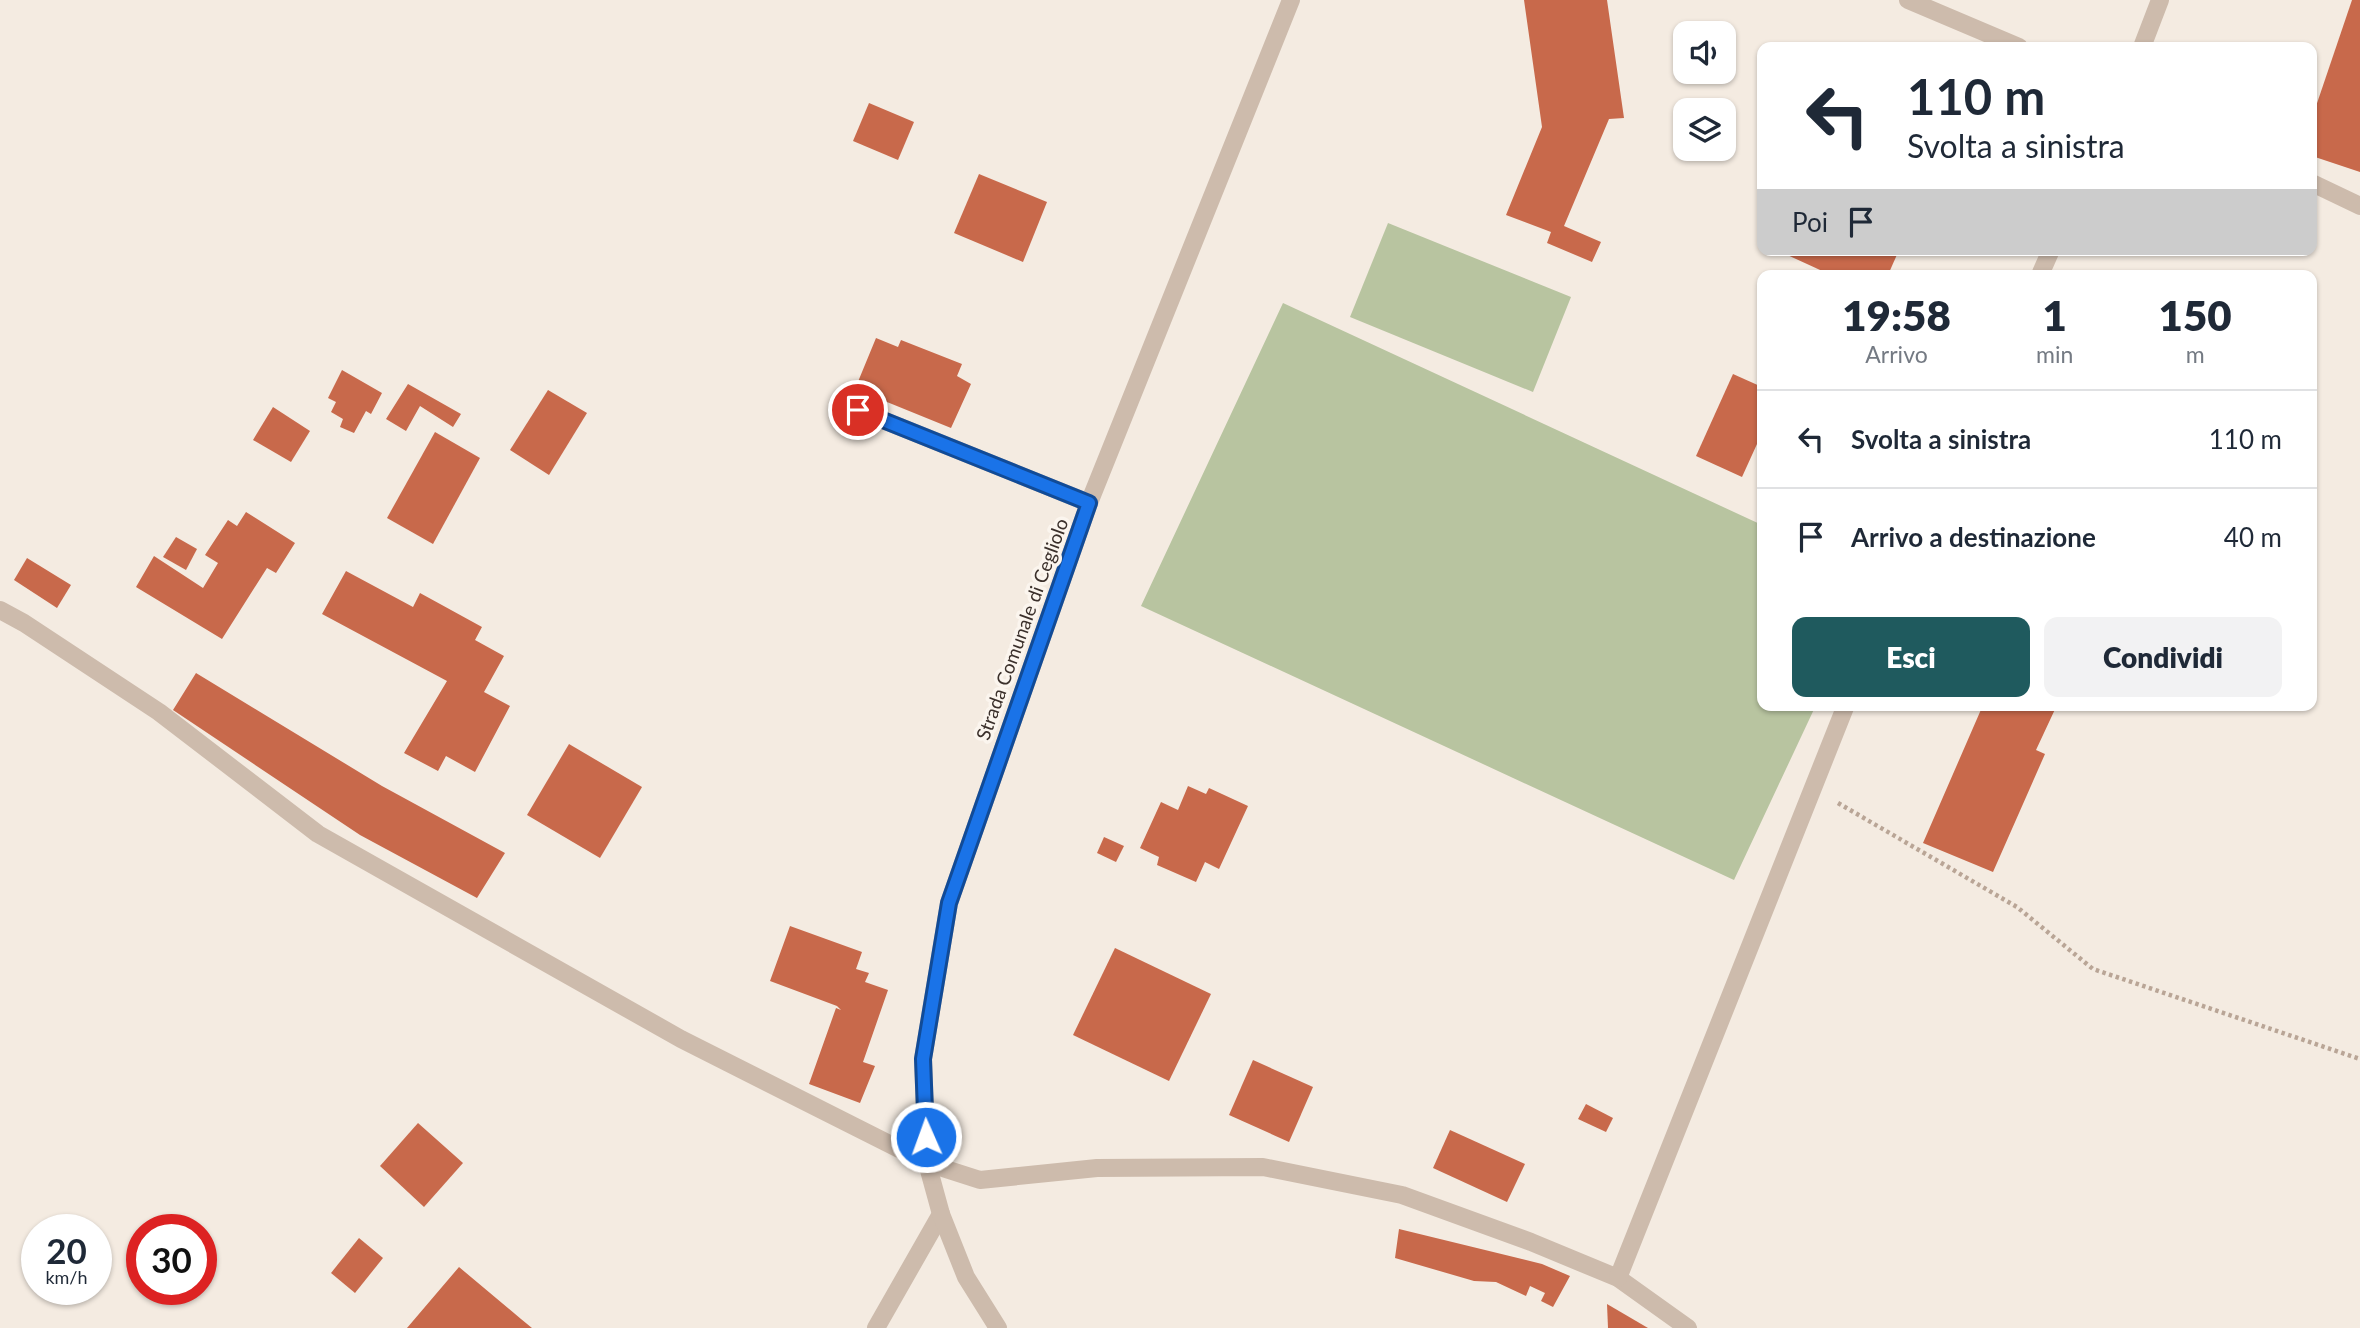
<!DOCTYPE html>
<html lang="it">
<style>
:root{--surface:#fff;--page:#f2f2f3;--text:#1f2937;--muted:#747a83;--line:#e0e1e3;--accent:#1f5a5e}
body{margin:0;font-family:Lato,sans-serif;background:var(--page);color:var(--text);height:100vh;display:flex;flex-direction:column;font-size:26px;white-space:nowrap}
*{box-sizing:border-box;margin:0}
p{font-size:23px;color:var(--muted)}
.icon{flex:none;width:38px;height:38px;fill:none;stroke:currentColor;stroke-width:2;stroke-linecap:round;stroke-linejoin:round}
.map{position:relative;flex:1;overflow:hidden}
.details{position:absolute;left:1757px;top:270px;width:560px;height:441px;display:flex;flex-direction:column;background:var(--surface);border-radius:14px;box-shadow:0 2px 5px #0004}
.details>*{flex:none}
.hud{position:absolute;left:1757px;top:42px;width:560px;height:214px;border-radius:14px;box-shadow:0 2px 5px #0004;background:#fff;color:var(--text);overflow:hidden}
.fabs{position:absolute;left:1673px;top:21px;display:grid;gap:14px}
.fabs a{display:grid;place-items:center;width:63px;height:63px;border-radius:14px;background:var(--surface);box-shadow:0 2px 5px #0004;font-size:35px}
.speed{position:absolute;left:21px;top:1214px;display:flex;gap:14px;font-size:35px;font-weight:700;text-align:center}
.speed>*{display:grid;place-content:center;width:91px;height:91px;border-radius:50%;background:var(--surface);box-shadow:0 2px 5px #0004;line-height:1}
.speed small{font-size:18px;font-weight:400}
.speed .limit{border:10px solid #d22;background:#fff;color:#111}
.pin{position:absolute;display:grid;place-items:center;width:60px;height:60px;color:#fff;margin:-30px;border:4px solid #fff;border-radius:50%;box-shadow:0 2px 7px #0007}
.me{position:absolute;width:77px;margin:-38px;rotate:358deg;stroke-linejoin:round;filter:drop-shadow(0 0 5px #0008)}
.turn{display:flex;align-items:center;gap:24px;height:147px;padding:0 35px;font-size:32px}
.turn .icon{width:91px;height:91px;stroke-width:2.5}
.turn b{display:block;font-size:49px;line-height:60px}
.then{display:flex;align-items:center;height:66px;padding:0 35px;background:#0003;gap:14px;font-size:26px}
.eta{display:flex;justify-content:space-evenly;align-items:center;height:119px;text-align:center}
.eta b{font-size:42px;font-weight:800;line-height:49px}
.cta{display:flex;gap:14px;margin-top:auto;padding:14px 35px}
.cta a{flex:1;height:80px;border-radius:14px;background:var(--accent);color:#fff;font-size:28px;font-weight:800;line-height:80px;text-align:center}
.cta a+a{background:var(--page);color:var(--text)}
ul{padding:0;list-style:none}
li{display:flex;align-items:center;gap:21px;height:98px;padding:0 35px;border-top:2px solid var(--line)}
li div{flex:1}
li b{display:block;font-size:26px}
li em{font-style:normal}
.map>svg:first-child{display:block}
.pitch{fill:#b8c4a0}
.building{fill:#c8694b}
.lines{fill:none;stroke-linecap:round;stroke-linejoin:round}
.path{stroke:#b9a596;stroke-width:4.5;stroke-dasharray:3.5 3.5;stroke-linecap:butt}
.minor{stroke:#cdbbac;stroke-width:18}
.route-casing{stroke:#114b97;stroke-width:18}
.route{stroke:#1a73e8;stroke-width:12}
.labels{text-anchor:middle;stroke-width:7;stroke-linejoin:round;paint-order:stroke}
.street-label{font-size:19px;fill:#3b302b;stroke:#fbf5ee}
</style>
<div class="map">
<svg width="2360" height="1328" viewBox="0 0 2360 1328">
<rect width="100%" height="100%" fill="#f4ebe1"/>
<g class="pitch">
<path d="M 1388,223 L 1571,297 L 1533,392 L 1350,317 Z"/>
<path d="M 1283,303 L 1762,525 L 1762,705 L 1816,705 L 1734,880 L 1141,606 Z"/>
</g>
<g class="building">
<path d="M 1524,0 L 1607,0 L 1624,118 L 1609,119 L 1564,226 L 1601,242 L 1592,262 L 1547,243 L 1551,232 L 1506,215 L 1542,127 Z"/>
<path d="M 2352,0 L 2360,0 L 2360,172 L 2312,156 L 2312,118 Z"/>
<path d="M 869,103 L 914,122 L 898,160 L 853,141 Z"/>
<path d="M 979,174 L 1047,202 L 1023,262 L 954,233 Z"/>
<path d="M 1784,250 L 1899,250 L 1888,275 L 1831,275 L 1783,253 Z"/>
<path d="M 876,338 L 898,347 L 901,340 L 962,364 L 957,376 L 971,384 L 951,428 L 855,389 Z"/>
<path d="M 342,370 L 382,393 L 371,414 L 366,411 L 354,433 L 340,427 L 343,419 L 331,412 L 336,402 L 328,398 Z"/>
<path d="M 1733,374 L 1762,387 L 1762,433 L 1742,477 L 1696,456 Z"/>
<path d="M 408,384 L 461,414 L 453,427 L 420,406 L 406,431 L 386,419 Z"/>
<path d="M 548,390 L 587,413 L 549,475 L 510,450 Z"/>
<path d="M 273,407 L 310,431 L 291,462 L 253,440 Z"/>
<path d="M 435,432 L 480,458 L 433,544 L 387,518 Z"/>
<path d="M 246,512 L 295,543 L 276,573 L 267,568 L 222,639 L 136,587 L 154,556 L 203,588 L 218,563 L 205,555 L 228,520 L 237,526 Z"/>
<path d="M 176,537 L 197,549 L 186,570 L 163,557 Z"/>
<path d="M 27,558 L 71,585 L 57,608 L 14,580 Z"/>
<path d="M 346,571 L 413,607 L 420,593 L 482,627 L 475,640 L 504,656 L 484,692 L 510,706 L 475,772 L 446,756 L 438,771 L 404,753 L 447,681 L 322,614 Z"/>
<path d="M 196,673 L 382,786 L 505,853 L 477,898 L 360,835 L 173,710 Z"/>
<path d="M 1983,705 L 2057,705 L 2036,750 L 2045,754 L 1993,872 L 1923,843 Z"/>
<path d="M 569,744 L 642,787 L 600,858 L 527,815 Z"/>
<path d="M 1188,786 L 1206,794 L 1209,788 L 1248,806 L 1219,869 L 1205,862 L 1196,882 L 1157,865 L 1159,857 L 1140,848 L 1161,802 L 1178,810 Z"/>
<path d="M 1104,837 L 1124,846 L 1116,862 L 1097,853 Z"/>
<path d="M 790,926 L 862,952 L 856,969 L 869,973 L 865,982 L 888,990 L 863,1062 L 875,1066 L 860,1103 L 809,1084 L 836,1008 L 841,1010 L 837,1006 L 770,981 Z"/>
<path d="M 1115,948 L 1211,994 L 1169,1081 L 1073,1035 Z"/>
<path d="M 1253,1060 L 1313,1087 L 1289,1142 L 1229,1115 Z"/>
<path d="M 1586,1104 L 1613,1118 L 1606,1132 L 1578,1119 Z"/>
<path d="M 418,1123 L 463,1163 L 424,1207 L 380,1166 Z"/>
<path d="M 1450,1130 L 1525,1164 L 1507,1202 L 1433,1168 Z"/>
<path d="M 1399,1229 L 1542,1264 L 1570,1276 L 1553,1307 L 1541,1301 L 1545,1293 L 1530,1286 L 1526,1296 L 1496,1282 L 1474,1281 L 1395,1258 Z"/>
<path d="M 359,1238 L 383,1258 L 355,1293 L 331,1273 Z"/>
<path d="M 459,1267 L 521,1319 L 532,1328 L 407,1328 Z"/>
<path d="M 1607,1304 L 1648,1328 L 1608,1328 Z"/>
</g>
<g class="lines">
<path class="path" d="M 1838,803 L 2017,907 L 2093,969 L 2360,1059"/>
<g class="minor">
<path d="M 1908,0 L 2019,47"/>
<path d="M 2142,47 L 2160,0"/>
<path d="M 2312,183 L 2360,206"/>
<path d="M 2040,275 L 2051,250"/>
<path d="M 858,410 L 1089,503"/>
<path d="M 0,610 L 24,623 L 159,712 L 318,834 L 681,1039 L 927,1163 L 980,1180 L 1097,1168 L 1263,1167 L 1402,1195 L 1531,1242 L 1618,1278 L 1688,1328"/>
<path d="M 1618,1278 L 1846,705"/>
<path d="M 876,1328 L 941,1214"/>
<path d="M 998,1328 L 966,1277 L 941,1214 L 927,1163 L 923,1059 L 949,903 L 1089,503 L 1291,0"/>
</g>
</g>
<g class="lines">
<defs>
<path id="route" d="M 858,410 L 1089,503 L 949,903 L 923,1059 L 926,1137"/>
</defs>
<use href="#route" class="route-casing"/>
<use href="#route" class="route"/>
</g>
<g class="labels">
<g class="street-label">
<text transform="translate(1022 629) rotate(-70)" y="7">Strada Comunale di Cegliolo</text>
</g>
</g>
</svg>
<div class="fabs">
<a><svg class="icon" aria-label="sound" viewBox="0 0 24 24"><path d="M4 9h4l5-4v14l-5-4H4zM17 9q2 3 0 6"/></svg></a>
<a><svg class="icon" aria-label="layers" viewBox="0 0 24 24"><path d="M12 4l9 5-9 5-9-5zM3 14l9 5 9-5"/></svg></a>
</div>
<div class="speed"><div>20<small>km/h</small></div><div class="limit">30</div></div>
<div class="pin" style="left:858px;top:410px;background:#d93025"><svg class="icon" aria-label="arrive" viewBox="0 0 24 24"><path d="M6 21V4h12l-3 4 3 4H6"/></svg></div>
<svg class="me" style="left:926px;top:1137px" viewBox="-20 -20 40 40"><circle r="17" fill="#1a73e8" stroke="#fff" stroke-width="3"/><path d="M0-11L8 9 0 5-8 9z" fill="#fff"/></svg>
<div class="hud">
<div class="turn"><svg class="icon" aria-label="left" viewBox="0 0 24 24"><path d="M17 20v-9H6M10 6l-5 5 5 5"/></svg><div><b>110 m</b>Svolta a sinistra</div></div>
<div class="then">Poi<svg class="icon" aria-label="arrive" viewBox="0 0 24 24"><path d="M6 21V4h12l-3 4 3 4H6"/></svg></div>
</div>
<section class="details">
<div class="eta">
<div><b>19:58</b><p>Arrivo</p></div>
<div><b>1</b><p>min</p></div>
<div><b>150</b><p>m</p></div>
</div>
<ul>
<li><svg class="icon" aria-label="left" viewBox="0 0 24 24"><path d="M17 20v-9H6M10 6l-5 5 5 5"/></svg><div><b>Svolta a sinistra</b></div><em>110 m</em></li>
<li><svg class="icon" aria-label="arrive" viewBox="0 0 24 24"><path d="M6 21V4h12l-3 4 3 4H6"/></svg><div><b>Arrivo a destinazione</b></div><em>40 m</em></li>
</ul>
<div class="cta"><a>Esci</a><a>Condividi</a></div>
</section>
</div>
